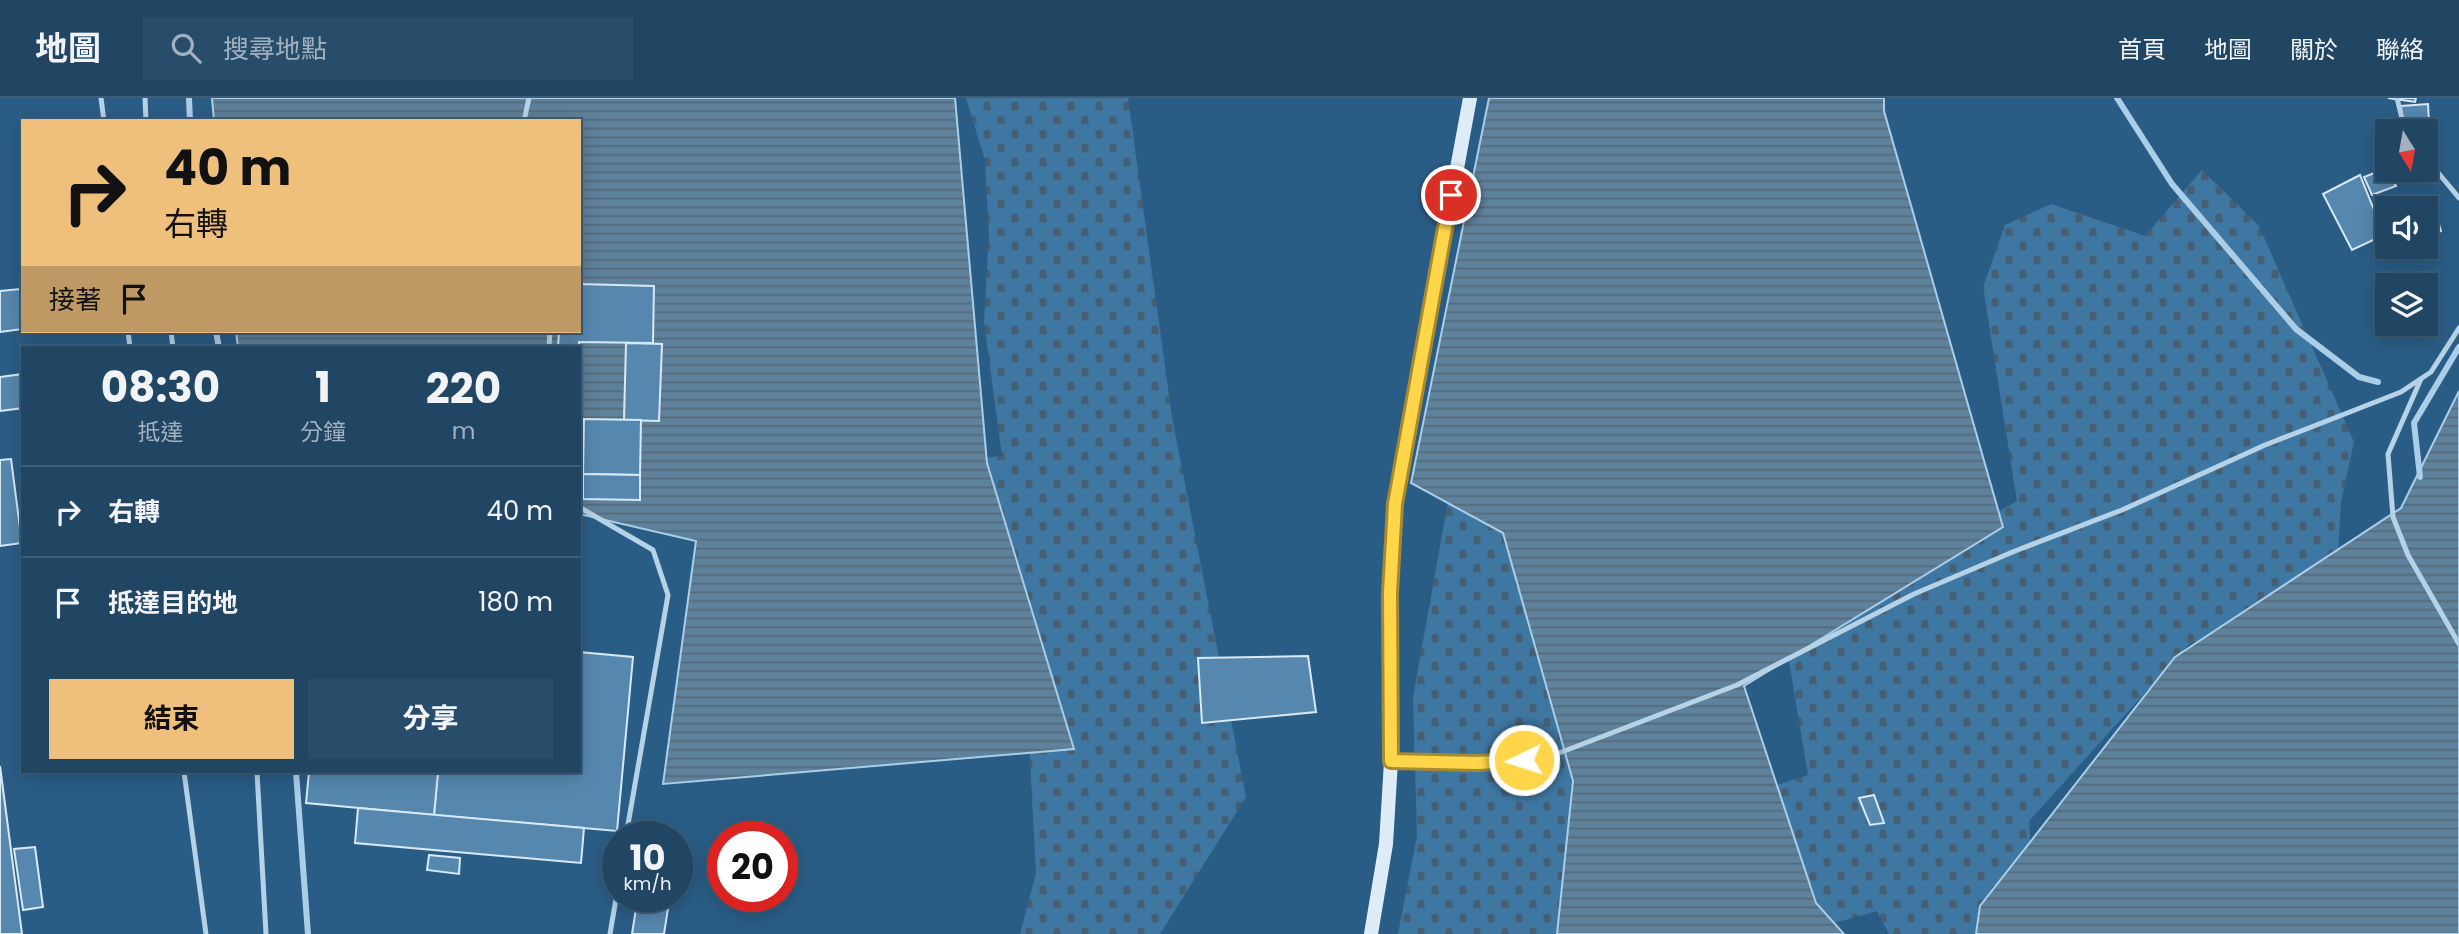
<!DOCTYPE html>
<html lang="zh-TW">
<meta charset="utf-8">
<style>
:root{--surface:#204664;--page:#284d6a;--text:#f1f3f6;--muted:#a2b1bf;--line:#3d5e78;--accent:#eec07c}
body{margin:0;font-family:Poppins,"Noto Sans TC",sans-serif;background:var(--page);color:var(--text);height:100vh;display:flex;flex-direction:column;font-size:26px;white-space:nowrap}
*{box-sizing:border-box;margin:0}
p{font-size:23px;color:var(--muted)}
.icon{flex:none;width:38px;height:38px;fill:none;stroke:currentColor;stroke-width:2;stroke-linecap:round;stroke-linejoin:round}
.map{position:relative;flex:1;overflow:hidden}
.side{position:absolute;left:21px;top:248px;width:560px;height:427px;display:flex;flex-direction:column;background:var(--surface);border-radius:0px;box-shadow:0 4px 18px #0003,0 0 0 2px var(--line)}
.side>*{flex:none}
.top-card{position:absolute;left:21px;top:21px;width:560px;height:214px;border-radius:0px;box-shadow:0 4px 18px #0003,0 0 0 2px var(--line);background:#eec07c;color:#111;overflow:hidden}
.needle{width:46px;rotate:169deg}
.tools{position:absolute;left:2375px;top:21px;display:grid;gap:14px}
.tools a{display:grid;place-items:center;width:63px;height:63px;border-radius:0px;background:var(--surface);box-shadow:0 4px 18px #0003,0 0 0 2px var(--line);font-size:35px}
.speed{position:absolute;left:602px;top:723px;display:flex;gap:14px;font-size:35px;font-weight:700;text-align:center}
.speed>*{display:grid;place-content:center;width:91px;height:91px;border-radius:50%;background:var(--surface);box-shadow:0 4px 18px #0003,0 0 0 2px var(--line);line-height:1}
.speed small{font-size:18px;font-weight:400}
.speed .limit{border:10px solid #d22;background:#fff;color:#111}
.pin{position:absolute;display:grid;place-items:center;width:60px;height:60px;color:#fff;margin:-30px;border:4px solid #fff;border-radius:50%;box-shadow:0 2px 7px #0007}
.me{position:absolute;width:77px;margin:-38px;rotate:266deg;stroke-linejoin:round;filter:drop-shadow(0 0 5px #0008)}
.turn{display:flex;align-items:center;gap:24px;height:147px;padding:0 28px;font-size:32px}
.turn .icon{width:91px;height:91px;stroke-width:2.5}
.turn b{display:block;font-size:49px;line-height:60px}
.then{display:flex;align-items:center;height:66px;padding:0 28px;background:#0003;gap:14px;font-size:26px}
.eta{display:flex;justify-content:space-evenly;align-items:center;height:119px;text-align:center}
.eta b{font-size:42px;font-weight:700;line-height:49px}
.action{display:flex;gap:14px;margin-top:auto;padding:14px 28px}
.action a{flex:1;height:80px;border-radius:0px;background:var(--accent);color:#111;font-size:28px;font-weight:700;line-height:80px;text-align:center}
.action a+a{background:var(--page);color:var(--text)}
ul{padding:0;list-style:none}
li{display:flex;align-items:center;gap:21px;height:91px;padding:0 28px;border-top:2px solid var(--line)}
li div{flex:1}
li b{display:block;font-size:26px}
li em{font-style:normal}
header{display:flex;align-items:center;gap:42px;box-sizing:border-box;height:98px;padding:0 35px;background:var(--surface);border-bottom:2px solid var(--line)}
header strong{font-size:33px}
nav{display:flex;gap:38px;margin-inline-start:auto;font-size:24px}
.search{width:490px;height:63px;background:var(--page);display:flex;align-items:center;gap:18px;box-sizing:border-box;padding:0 24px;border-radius:0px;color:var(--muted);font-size:26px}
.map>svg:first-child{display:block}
.cemetery{fill:url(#cemetery-stones)}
.water{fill:url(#water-rules);stroke:#aacee8;stroke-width:2}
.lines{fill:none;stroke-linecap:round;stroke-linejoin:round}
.stream{stroke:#aacee8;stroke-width:6}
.building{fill:#5688af;stroke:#d8e9f6;stroke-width:2}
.lane{stroke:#b5d2e7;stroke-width:5}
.secondary{stroke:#deecf7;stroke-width:14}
.route-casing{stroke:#a68a30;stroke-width:18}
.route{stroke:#ffd54a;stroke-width:12}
</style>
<header>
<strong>地圖</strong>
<div class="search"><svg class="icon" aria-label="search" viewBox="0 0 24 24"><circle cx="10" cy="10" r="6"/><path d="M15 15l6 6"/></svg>搜尋地點</div>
<nav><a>首頁</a><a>地圖</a><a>關於</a><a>聯絡</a></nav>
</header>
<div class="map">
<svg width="2459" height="836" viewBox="0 0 2459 836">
<defs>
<pattern id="cemetery-stones" width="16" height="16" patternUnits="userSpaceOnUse" patternTransform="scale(1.75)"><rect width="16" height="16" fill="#3e77a2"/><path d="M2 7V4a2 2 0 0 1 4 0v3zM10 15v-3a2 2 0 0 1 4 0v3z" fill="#465f73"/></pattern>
<pattern id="water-rules" width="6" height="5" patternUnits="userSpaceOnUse" patternTransform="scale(1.75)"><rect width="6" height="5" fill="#5e819c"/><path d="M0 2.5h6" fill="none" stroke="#566978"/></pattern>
</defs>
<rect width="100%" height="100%" fill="#2a5d86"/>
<g class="cemetery">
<path d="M 966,0 L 1128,0 L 1172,319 L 1246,699 L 1160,836 L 1020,836 L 1036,775 L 1026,587 L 940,364 L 1002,358 L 984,224 L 989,136 L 985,62 Z"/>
<path d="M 2202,72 L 2259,128 L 2354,344 L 2341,404 L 2334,526 L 2190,545 L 2029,723 L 2035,836 L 1889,836 L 1877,813 L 1795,836 L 1398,836 L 1417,738 L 1413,599 L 1456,359 L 1551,472 L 1650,729 L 1808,677 L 1785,539 L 2017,403 L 1983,189 L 2005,127 L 2051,106 L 2145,138 Z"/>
</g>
<g class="water">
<path d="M 212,0 L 955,0 L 987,365 L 1074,651 L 663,686 L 696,443 L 579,416 L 579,250 L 238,250 L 236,233 L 579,233 L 579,23 L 214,23 Z"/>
<path d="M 1489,0 L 1884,0 L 1884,13 L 2003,429 L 1744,588 L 1816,805 L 1844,836 L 1557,836 L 1573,683 L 1503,435 L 1411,385 Z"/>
<path d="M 2459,293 L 2459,836 L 1976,836 L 1980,808 L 2175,559 L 2401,410 Z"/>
</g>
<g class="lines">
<g class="stream">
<path d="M 189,0 L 190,23"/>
<path d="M 2117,0 L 2172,86 L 2296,231 L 2359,279 L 2378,284"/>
<path d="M 216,233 L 219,250"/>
<path d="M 2420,379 L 2414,325 L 2459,249"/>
<path d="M 296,674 L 308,836"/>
</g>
</g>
<g class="building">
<path d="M 2388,0 L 2416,0 L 2415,4 Z"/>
<path d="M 2428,6 L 2430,43 L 2426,44 L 2426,33 L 2403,33 L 2401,8 Z"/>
<path d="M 2387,70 L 2396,88 L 2372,97 L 2364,79 Z"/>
<path d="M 2360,77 L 2384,137 L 2352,152 L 2323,96 Z"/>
<path d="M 2434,110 L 2441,133 L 2426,140 L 2426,114 Z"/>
<path d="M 579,186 L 654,188 L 653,245 L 579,244 L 579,251 L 558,250 L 559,233 L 579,233 Z"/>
<path d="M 20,191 L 23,231 L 0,234 L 0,193 Z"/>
<path d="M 626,245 L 662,246 L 659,323 L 624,322 Z"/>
<path d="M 23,276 L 23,310 L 0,313 L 0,279 Z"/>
<path d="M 584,321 L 641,322 L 640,377 L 583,376 Z"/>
<path d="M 11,361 L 22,445 L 0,448 L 0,362 Z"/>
<path d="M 583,376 L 640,377 L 640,402 L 583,401 Z"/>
<path d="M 579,554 L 633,559 L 617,733 L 434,717 L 438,674 L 579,674 Z"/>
<path d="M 1308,558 L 1316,614 L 1202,625 L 1198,560 Z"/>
<path d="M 0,668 L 22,836 L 0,836 Z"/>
<path d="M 309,674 L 438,674 L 434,717 L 306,705 Z"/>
<path d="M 1874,697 L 1884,725 L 1870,727 L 1859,700 Z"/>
<path d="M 358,710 L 584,730 L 581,765 L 355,745 Z"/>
<path d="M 35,749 L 43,809 L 23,812 L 14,751 Z"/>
<path d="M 429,757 L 460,760 L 459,776 L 427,772 Z"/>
<path d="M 638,798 L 670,798 L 664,836 L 632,836 Z"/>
</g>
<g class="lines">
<g class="lane">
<path d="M 101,0 L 104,23"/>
<path d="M 145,0 L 146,23"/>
<path d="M 2397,0 L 2405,33"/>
<path d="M 524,23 L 529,0"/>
<path d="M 2426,60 L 2459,100"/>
<path d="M 128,233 L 130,250"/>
<path d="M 171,233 L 173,250"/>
<path d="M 549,250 L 550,233"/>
<path d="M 2421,281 L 2388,356 L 2393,419 L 2408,457 L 2459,546"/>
<path d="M 579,409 L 653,452 L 668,497 L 626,738"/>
<path d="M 1391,663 L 1478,665 L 1546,660 L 1737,587 L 1914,496 L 2015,453 L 2122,412 L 2265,347 L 2401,294 L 2431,274 L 2459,230"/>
<path d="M 184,674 L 206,836"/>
<path d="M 257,674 L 266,836"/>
<path d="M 610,836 L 618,789"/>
</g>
<path class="secondary" d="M 1371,836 L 1386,746 L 1391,663 L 1390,495 L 1395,406 L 1470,0"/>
</g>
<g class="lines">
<defs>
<path id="route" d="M 1451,97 L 1395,406 L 1390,495 L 1391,663 L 1478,665 L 1524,662"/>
</defs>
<use href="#route" class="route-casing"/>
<use href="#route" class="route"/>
</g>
</svg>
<div class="tools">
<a><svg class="needle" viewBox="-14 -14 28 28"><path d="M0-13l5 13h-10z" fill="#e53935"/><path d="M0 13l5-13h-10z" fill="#a2b1bf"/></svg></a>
<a><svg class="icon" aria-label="sound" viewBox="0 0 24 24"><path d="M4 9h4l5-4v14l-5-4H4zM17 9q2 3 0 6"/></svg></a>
<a><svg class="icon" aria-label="layers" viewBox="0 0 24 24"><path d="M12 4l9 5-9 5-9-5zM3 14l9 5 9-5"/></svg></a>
</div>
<div class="speed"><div>10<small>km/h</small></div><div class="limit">20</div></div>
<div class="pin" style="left:1451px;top:97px;background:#d93025"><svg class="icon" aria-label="arrive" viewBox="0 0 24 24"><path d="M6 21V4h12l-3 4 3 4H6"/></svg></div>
<svg class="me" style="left:1524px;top:662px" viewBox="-20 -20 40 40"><circle r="17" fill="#ffd54a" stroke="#fff" stroke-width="3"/><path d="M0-11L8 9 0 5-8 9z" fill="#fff"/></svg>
<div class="top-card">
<div class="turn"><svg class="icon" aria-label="right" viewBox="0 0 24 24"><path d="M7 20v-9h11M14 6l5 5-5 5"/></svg><div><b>40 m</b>右轉</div></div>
<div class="then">接著<svg class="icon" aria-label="arrive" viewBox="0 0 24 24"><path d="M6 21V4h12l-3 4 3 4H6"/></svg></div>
</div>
<section class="side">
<div class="eta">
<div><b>08:30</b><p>抵達</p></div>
<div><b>1</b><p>分鐘</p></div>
<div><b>220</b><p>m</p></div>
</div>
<ul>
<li><svg class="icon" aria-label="right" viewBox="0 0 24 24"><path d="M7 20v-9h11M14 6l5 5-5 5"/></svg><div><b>右轉</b></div><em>40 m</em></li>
<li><svg class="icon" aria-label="arrive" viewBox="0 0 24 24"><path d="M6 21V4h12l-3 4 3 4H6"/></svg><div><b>抵達目的地</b></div><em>180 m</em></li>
</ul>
<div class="action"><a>結束</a><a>分享</a></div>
</section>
</div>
